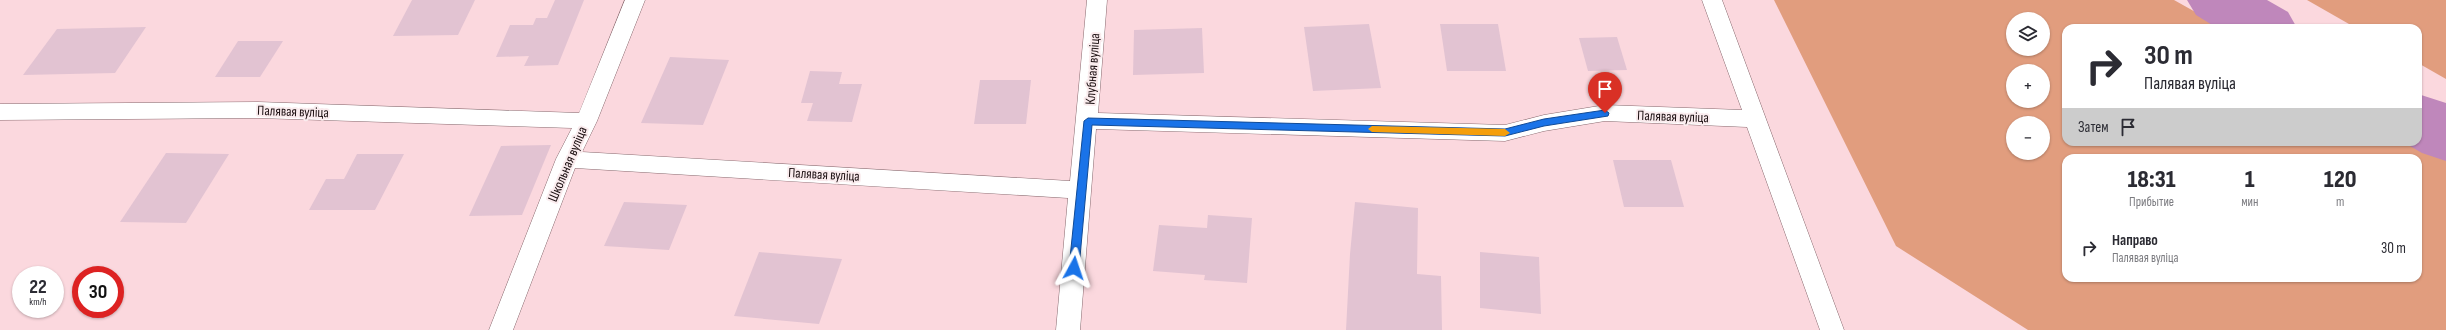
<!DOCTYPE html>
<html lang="ru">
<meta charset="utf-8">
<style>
:root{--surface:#fff;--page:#f2f2f3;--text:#2b2b33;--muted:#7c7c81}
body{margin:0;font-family:"Sofia Sans Condensed",sans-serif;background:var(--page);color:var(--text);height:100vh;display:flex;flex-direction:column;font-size:15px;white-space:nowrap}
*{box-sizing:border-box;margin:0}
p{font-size:13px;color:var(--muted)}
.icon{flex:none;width:22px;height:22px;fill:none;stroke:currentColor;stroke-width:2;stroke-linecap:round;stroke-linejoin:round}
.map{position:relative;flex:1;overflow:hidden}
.panel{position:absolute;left:2062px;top:154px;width:360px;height:128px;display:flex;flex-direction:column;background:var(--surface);border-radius:12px;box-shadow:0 1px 3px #0004}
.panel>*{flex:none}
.top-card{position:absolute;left:2062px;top:24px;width:360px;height:122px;border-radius:12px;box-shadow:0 1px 3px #0004;background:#fff;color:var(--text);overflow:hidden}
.controls{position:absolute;left:2006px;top:12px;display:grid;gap:8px}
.controls a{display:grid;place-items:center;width:44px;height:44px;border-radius:50%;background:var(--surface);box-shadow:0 1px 3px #0004;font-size:20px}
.speed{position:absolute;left:12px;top:266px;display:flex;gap:8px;font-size:20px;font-weight:700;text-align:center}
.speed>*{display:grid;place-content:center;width:52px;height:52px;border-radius:50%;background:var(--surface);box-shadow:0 1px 3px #0004;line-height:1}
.speed small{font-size:10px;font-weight:400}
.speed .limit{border:6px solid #d22;background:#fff;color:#111}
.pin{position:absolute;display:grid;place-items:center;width:34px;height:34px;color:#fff;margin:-41px -17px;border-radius:50% 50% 50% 0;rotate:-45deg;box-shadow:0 0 4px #0007}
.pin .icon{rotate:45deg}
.me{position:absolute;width:44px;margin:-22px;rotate:5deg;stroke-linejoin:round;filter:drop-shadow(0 0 3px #0008)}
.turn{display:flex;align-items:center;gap:14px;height:84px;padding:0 16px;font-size:18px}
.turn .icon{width:52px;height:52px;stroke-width:2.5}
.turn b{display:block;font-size:28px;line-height:34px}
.then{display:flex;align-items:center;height:38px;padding:0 16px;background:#0003;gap:8px;font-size:15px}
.eta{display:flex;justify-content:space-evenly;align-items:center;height:68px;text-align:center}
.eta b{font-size:24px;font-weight:800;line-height:28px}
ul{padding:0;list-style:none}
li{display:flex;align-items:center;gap:12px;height:52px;padding:0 16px}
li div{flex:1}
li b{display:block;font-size:15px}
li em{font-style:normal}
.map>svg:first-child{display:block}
.green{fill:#e19d7e;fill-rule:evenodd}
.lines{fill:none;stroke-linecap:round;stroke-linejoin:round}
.river{fill:#bf87bb;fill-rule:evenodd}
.building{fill:#e2c3d2}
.street-casing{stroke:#87696e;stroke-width:1}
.street{fill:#fff;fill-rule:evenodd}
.route{fill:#1a73e8;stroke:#114b97}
.slow{fill:#f59e0b}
.labels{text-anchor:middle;stroke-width:4;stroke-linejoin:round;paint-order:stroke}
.street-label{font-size:14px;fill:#1b0f11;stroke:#faecee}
</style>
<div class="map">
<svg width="2446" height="330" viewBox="0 0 2446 330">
<rect width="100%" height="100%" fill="#fbd8de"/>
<g class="green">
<path d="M 1774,0 L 2174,0 L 2224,28 L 2066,28 L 2066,142 L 2418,142 L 2418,137 L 2446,153 L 2446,330 L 2028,330 L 1896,246 ZM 2013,19 L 2043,19 L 2043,49 L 2013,49 ZM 2013,71 L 2043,71 L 2043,101 L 2013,101 ZM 2013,123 L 2043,123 L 2043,153 L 2013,153 ZM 2066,158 L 2418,158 L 2418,278 L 2066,278 Z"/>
<path d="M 2307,0 L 2446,0 L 2446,79 L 2418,63 L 2418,28 L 2356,28 Z"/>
</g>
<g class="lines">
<g class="river">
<path d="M 2187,0 L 2267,0 L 2288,12 L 2297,28 L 2217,28 L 2196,15 Z"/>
<path d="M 2418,94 L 2446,103 L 2446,161 L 2422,153 L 2403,142 L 2418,142 Z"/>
</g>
</g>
<g class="building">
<path d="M 412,0 L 475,0 L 458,35 L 393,36 Z"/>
<path d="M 555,0 L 584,0 L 558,65 L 524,66 L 529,56 L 496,57 L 510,25 L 533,25 L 536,18 L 547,18 Z"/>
<path d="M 1369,24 L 1381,88 L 1313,91 L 1304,27 Z"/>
<path d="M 1440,24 L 1498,24 L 1506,71 L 1447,71 Z"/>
<path d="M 146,27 L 115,73 L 23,75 L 57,29 Z"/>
<path d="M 1202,28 L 1204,73 L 1133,75 L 1134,30 Z"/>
<path d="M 1617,37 L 1627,70 L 1588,71 L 1579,38 Z"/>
<path d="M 238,41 L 283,41 L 260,77 L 215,77 Z"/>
<path d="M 670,57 L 729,60 L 703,125 L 641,123 Z"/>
<path d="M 810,71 L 842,72 L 839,84 L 862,84 L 852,122 L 807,121 L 813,103 L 801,103 Z"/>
<path d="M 980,80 L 1031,80 L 1026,124 L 974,124 Z"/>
<path d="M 551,145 L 522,215 L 469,216 L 501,146 Z"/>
<path d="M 166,153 L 229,154 L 186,223 L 120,222 Z"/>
<path d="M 357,154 L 404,154 L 375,210 L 309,210 L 326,179 L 344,179 Z"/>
<path d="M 1613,160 L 1671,160 L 1684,207 L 1624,207 Z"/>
<path d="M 624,202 L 687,205 L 669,250 L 604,246 Z"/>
<path d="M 1355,202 L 1418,208 L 1417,274 L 1441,276 L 1442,330 L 1346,330 L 1350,254 Z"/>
<path d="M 1208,215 L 1252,218 L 1247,283 L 1204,280 L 1205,275 L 1153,271 L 1159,225 L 1207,228 Z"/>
<path d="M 759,252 L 842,259 L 819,324 L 734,316 Z"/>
<path d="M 1480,252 L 1539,257 L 1541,314 L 1480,308 Z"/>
</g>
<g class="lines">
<defs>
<path id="street" d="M 625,0 L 645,0 L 597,121 L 582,152 L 1070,181 L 1087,0 L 1107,0 L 1098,113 L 1505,125 L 1544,115 L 1605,105 L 1742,110 L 1702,0 L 1722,0 L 1844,330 L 1820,330 L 1747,127 L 1605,121 L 1544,131 L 1505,141 L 1096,129 L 1080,330 L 1056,330 L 1068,198 L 575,168 L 513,330 L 489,330 L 556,159 L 572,128 L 258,118 L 0,120 L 0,104 L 258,102 L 579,113 Z"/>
</defs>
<use href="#street" class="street-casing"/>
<use href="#street" class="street"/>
</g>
<path class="route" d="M 1605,110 L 1609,113 L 1608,116 L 1544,126 L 1505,136 L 1092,125 L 1079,268 L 1074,272 L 1069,268 L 1084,121 L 1088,118 L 1505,129 L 1544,119 Z"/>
<path class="slow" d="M 1372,126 L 1505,129 L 1510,133 L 1505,136 L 1372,132 L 1368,129 Z"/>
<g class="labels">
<g class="street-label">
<text transform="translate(1092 69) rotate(-86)" y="5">Клубная вуліца</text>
<text transform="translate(293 111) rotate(2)" y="5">Палявая вуліца</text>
<text transform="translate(1673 116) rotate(2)" y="5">Палявая вуліца</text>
<text transform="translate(567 164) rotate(-67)" y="5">Школьная вуліца</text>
<text transform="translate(824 174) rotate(3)" y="5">Палявая вуліца</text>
</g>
</g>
</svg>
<div class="controls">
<a><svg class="icon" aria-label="layers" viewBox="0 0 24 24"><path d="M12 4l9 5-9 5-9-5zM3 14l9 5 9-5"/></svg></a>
<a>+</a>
<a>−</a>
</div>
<div class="speed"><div>22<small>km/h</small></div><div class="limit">30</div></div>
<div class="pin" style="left:1605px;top:113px;background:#d93025"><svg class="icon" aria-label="arrive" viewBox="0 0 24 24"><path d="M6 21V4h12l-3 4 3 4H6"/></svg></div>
<svg class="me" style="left:1074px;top:268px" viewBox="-20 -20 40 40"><path d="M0-17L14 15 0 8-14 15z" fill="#1a73e8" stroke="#fff" stroke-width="4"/></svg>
<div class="top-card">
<div class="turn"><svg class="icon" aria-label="right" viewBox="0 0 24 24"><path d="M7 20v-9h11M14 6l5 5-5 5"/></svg><div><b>30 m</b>Палявая вуліца</div></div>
<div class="then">Затем<svg class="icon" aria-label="arrive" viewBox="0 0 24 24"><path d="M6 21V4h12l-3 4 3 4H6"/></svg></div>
</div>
<section class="panel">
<div class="eta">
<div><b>18:31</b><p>Прибытие</p></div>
<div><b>1</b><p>мин</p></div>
<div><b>120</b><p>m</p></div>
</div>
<ul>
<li><svg class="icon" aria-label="right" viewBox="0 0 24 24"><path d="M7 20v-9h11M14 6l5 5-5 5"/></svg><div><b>Направо</b><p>Палявая вуліца</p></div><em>30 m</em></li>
</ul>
</section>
</div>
